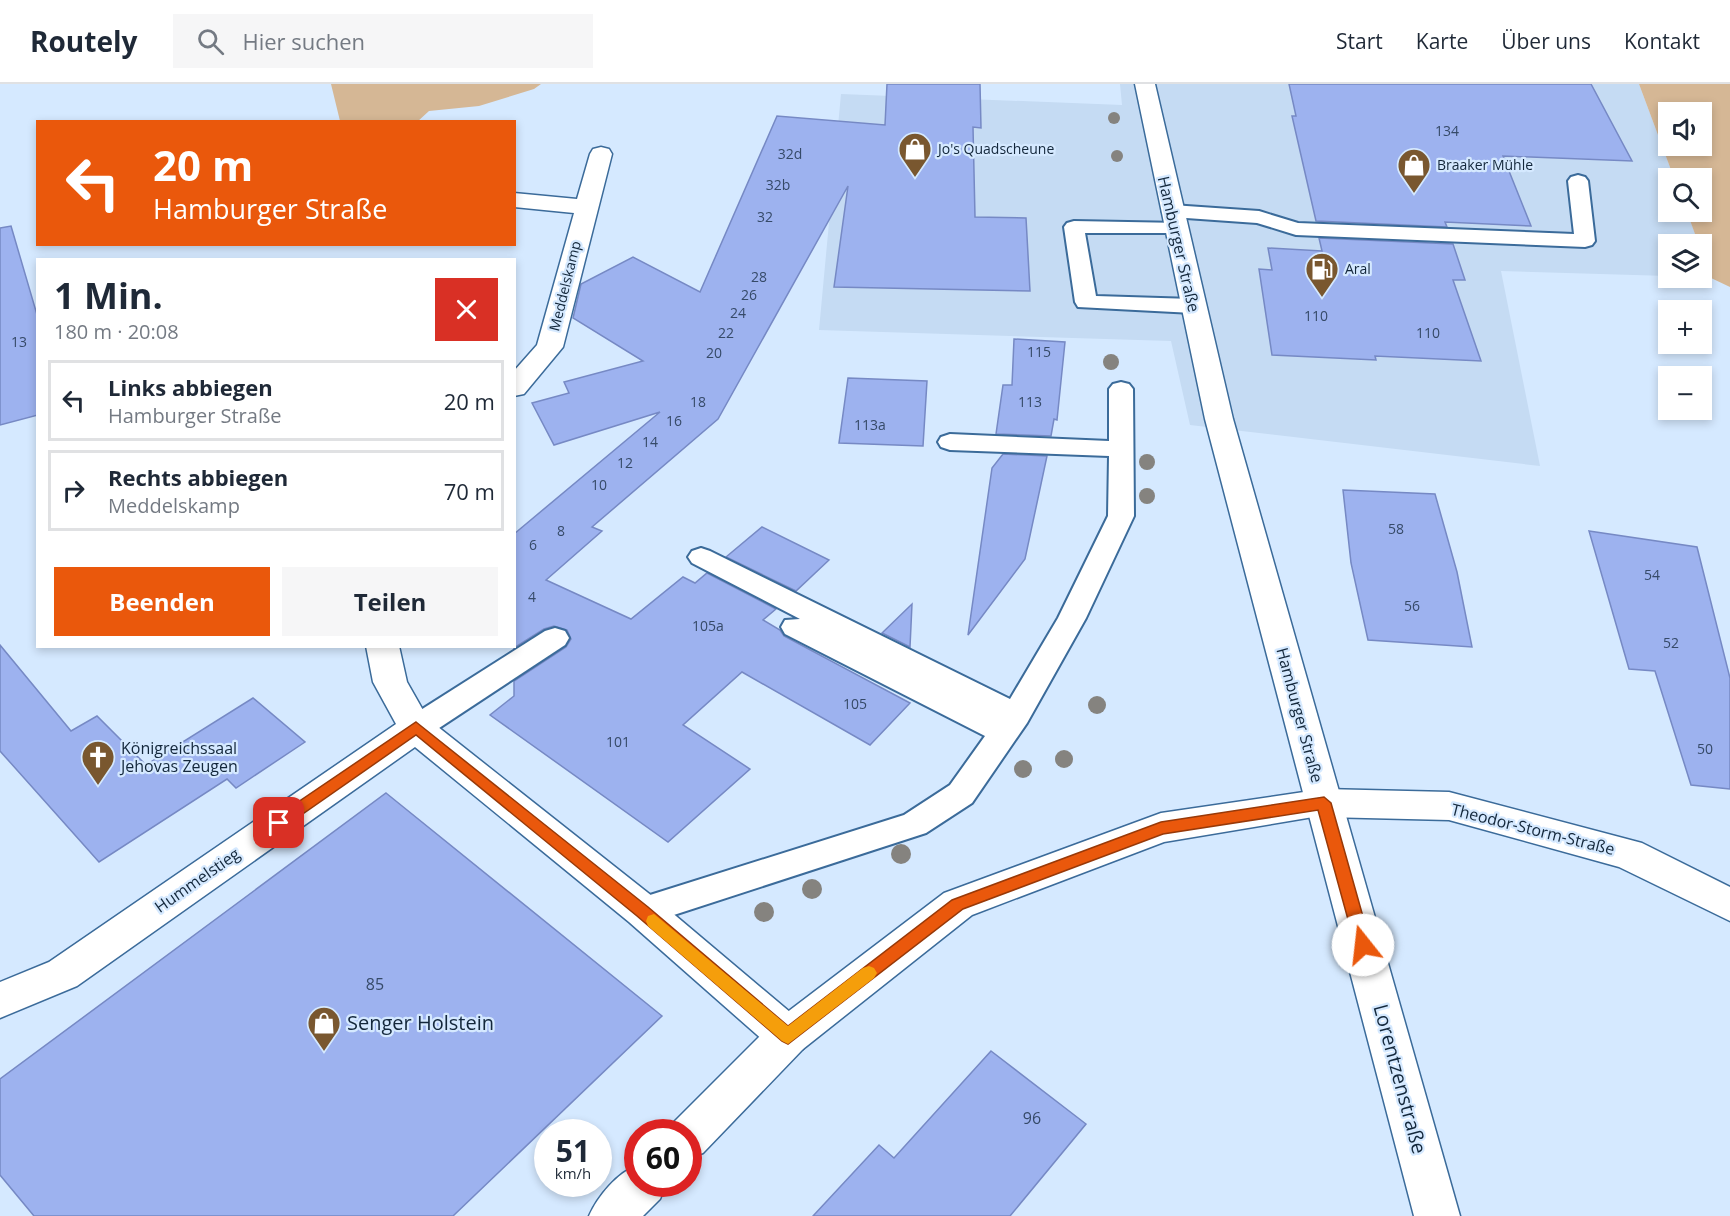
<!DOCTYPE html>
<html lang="de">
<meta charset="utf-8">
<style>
:root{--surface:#fff;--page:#f6f6f7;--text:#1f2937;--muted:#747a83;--line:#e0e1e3;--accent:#ea580c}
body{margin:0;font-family:"Open Sans",sans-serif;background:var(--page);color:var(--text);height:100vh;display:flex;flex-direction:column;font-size:22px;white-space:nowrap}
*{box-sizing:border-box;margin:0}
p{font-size:20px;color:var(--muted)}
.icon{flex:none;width:33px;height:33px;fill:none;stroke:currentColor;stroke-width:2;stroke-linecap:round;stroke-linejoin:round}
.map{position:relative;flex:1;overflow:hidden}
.side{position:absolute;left:36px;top:174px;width:480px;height:390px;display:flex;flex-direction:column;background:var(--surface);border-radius:0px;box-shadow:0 3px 9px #0003}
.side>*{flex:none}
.hud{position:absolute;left:36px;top:36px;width:480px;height:126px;border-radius:0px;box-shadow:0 3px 9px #0003;background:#ea580c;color:#fff;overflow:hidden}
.tools{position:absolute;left:1658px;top:18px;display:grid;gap:12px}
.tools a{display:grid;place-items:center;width:54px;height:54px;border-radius:0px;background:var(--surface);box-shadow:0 3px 9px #0003;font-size:30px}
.speed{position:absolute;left:534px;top:1035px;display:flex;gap:12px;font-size:30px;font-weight:700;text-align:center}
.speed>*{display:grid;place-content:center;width:78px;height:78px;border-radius:50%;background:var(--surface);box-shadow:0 3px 9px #0003;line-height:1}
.speed small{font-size:15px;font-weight:400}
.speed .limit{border:9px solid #d22;background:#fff;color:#111}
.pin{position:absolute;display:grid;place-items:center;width:51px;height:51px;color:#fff;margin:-26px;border-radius:12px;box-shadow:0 3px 9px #0006}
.me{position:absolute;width:66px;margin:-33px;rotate:344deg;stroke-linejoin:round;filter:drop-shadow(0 0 4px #0008)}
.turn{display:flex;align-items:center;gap:21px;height:126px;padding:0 18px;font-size:27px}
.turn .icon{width:78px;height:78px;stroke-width:2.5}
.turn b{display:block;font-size:42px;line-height:51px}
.round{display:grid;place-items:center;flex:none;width:63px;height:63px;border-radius:0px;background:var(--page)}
.overview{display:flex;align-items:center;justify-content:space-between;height:102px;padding:0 18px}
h1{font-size:36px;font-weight:700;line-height:45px}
.button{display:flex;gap:12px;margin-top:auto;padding:12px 18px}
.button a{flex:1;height:69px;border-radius:0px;background:var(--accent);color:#fff;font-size:24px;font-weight:700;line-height:69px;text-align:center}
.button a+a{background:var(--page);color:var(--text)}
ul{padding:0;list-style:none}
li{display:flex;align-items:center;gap:18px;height:81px;margin:0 12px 9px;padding:0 6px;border:3px solid var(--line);border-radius:0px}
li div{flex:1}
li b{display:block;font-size:22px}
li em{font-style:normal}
header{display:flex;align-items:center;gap:36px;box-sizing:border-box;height:84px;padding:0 30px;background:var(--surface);border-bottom:2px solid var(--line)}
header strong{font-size:28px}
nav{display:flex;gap:33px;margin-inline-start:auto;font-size:21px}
.search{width:420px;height:54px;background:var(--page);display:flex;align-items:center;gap:15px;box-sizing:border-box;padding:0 21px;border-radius:0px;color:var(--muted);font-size:22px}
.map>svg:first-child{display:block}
.built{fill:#c5dbf3}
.green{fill:#d5b795;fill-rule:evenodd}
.building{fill:#9db2ef;stroke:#7689c4;stroke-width:1.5}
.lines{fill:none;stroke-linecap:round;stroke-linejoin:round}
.lane-casing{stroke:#3b6b9a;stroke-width:4}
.street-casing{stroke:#3b6b9a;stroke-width:3}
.secondary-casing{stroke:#3b6b9a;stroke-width:3}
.primary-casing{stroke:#3b6b9a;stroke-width:3}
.lane{fill:#fff;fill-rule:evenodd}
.street{fill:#fff;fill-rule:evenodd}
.secondary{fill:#fff;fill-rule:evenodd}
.primary{fill:#fff;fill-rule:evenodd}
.tree{fill:#85837f}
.route{fill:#ea580c;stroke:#983908;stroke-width:1.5}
.slow{fill:#f59e0b}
.labels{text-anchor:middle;stroke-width:4.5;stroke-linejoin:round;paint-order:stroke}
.number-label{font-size:14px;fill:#364a68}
.far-poi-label{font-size:14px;fill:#13273b;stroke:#d5e9ff;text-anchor:start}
.far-street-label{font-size:14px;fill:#13273b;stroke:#d5e9ff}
.street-label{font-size:16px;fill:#13273b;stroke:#d5e9ff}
.poi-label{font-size:16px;fill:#13273b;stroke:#d5e9ff;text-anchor:start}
.near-number-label{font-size:16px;fill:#364a68}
.near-poi-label{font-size:20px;fill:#13273b;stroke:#d5e9ff;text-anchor:start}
.near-street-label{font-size:20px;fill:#13273b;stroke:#d5e9ff}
</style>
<header>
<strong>Routely</strong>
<div class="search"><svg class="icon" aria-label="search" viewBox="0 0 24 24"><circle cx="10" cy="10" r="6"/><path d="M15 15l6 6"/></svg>Hier suchen</div>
<nav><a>Start</a><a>Karte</a><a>Über uns</a><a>Kontakt</a></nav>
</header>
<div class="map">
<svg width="1730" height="1132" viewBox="0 0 1730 1132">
<rect width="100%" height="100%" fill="#d5e9ff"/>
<path class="built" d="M 1120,0 L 1639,0 L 1674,94 L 1668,94 L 1668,128 L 1687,128 L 1699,160 L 1668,160 L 1668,192 L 1501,187 L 1540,382 L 1190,341 L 1171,257 L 819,246 L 841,10 L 1122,21 Z"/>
<g class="green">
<path d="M 331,0 L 541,0 L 534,5 L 479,22 L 429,27 L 417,38 L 340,37 Z"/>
<path d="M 1639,0 L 1730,0 L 1730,203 L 1711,194 L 1687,128 L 1701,128 L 1701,94 L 1674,94 ZM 1668,28 L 1701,28 L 1701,62 L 1668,62 Z"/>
</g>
<g class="building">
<path d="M 887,0 L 980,0 L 981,44 L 973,43 L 975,133 L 1026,134 L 1030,207 L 834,203 L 848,102 L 718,335 L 592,443 L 602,447 L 546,496 L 631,535 L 683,493 L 695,499 L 707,489 L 776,525 L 763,536 L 780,546 L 784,552 L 910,619 L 870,661 L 742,588 L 683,641 L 750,685 L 668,758 L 490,631 L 514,612 L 514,597 L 566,563 L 571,555 L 567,546 L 554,542 L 544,545 L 514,564 L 514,450 L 660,328 L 554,361 L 532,319 L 569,309 L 564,298 L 643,277 L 573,234 L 581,200 L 633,173 L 700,208 L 777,32 L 885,41 Z"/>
<path d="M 1289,0 L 1591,0 L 1632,77 L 1503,72 L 1531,142 L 1445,138 L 1447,143 L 1316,137 L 1292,32 L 1296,32 Z"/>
<path d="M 11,142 L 38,234 L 38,331 L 0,341 L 0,144 Z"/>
<path d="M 1319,154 L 1453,160 L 1465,196 L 1453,196 L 1481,277 L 1375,272 L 1376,276 L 1272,271 L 1259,185 L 1272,186 L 1268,164 L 1322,167 Z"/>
<path d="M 1014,255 L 1065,258 L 1057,336 L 1054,335 L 1051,352 L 996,350 L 1003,301 L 1012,301 Z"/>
<path d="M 848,294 L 927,297 L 923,362 L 839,359 Z"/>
<path d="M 1003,370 L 1047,372 L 1025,475 L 968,551 L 992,384 Z"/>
<path d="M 1343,406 L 1435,410 L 1457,488 L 1472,563 L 1368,556 L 1351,479 Z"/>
<path d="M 762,443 L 829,476 L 796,507 L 726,473 Z"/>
<path d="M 1589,447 L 1697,463 L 1730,594 L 1730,705 L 1691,701 L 1655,587 L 1629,585 Z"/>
<path d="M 912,520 L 910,563 L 882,549 Z"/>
<path d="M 0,561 L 71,647 L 97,632 L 146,681 L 253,614 L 305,658 L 236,704 L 227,695 L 99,778 L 0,667 Z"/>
<path d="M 386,709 L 662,932 L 453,1132 L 34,1132 L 0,1091 L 0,995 Z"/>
<path d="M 991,967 L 1086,1040 L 1010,1132 L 813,1132 L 879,1061 L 894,1074 Z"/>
</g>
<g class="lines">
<defs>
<g id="lane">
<path d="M 1578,91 L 1585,93 L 1588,97 L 1595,157 L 1592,161 L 1585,163 L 1296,151 L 1257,139 L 1172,133 L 1165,131 L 1162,127 L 1165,123 L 1172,121 L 1259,127 L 1298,139 L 1574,150 L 1568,97 L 1571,93 Z"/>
<path d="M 1074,137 L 1182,139 L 1185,143 L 1182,147 L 1175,149 L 1085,149 L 1096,212 L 1193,215 L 1201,217 L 1204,222 L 1201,227 L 1193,229 L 1078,223 L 1075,218 L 1064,143 L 1067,139 Z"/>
<path d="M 1121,298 L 1129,300 L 1133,305 L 1134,432 L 1086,534 L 1027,639 L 972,719 L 926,749 L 643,841 L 631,837 L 626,827 L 631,817 L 904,731 L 950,701 L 985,652 L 785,550 L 781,543 L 785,536 L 800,535 L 692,479 L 688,473 L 692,467 L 701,464 L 710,467 L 1010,615 L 1058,534 L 1108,432 L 1109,372 L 950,366 L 941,363 L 938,358 L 941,353 L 950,350 L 1109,357 L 1109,305 L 1113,300 Z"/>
<path d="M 555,544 L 565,547 L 569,554 L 565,561 L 427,652 L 416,655 L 405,652 L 401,644 L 405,636 L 545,547 Z"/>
</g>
<g id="street">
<path d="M 601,63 L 609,65 L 612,70 L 563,263 L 524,310 L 514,312 L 514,287 L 537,261 L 574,129 L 514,123 L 514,109 L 577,115 L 590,70 L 593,65 Z"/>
<path d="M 366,562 L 399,562 L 407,598 L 428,635 L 657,816 L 803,939 L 809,952 L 803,965 L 788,971 L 773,965 L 629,838 L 415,663 L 77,902 L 0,934 L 0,898 L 49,878 L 396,640 L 373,598 Z"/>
<path d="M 1324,705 L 1449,708 L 1642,759 L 1730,803 L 1730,837 L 1619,783 L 1449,736 L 1324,733 L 1311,729 L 1306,719 L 1311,709 Z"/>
</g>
<g id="secondary">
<path d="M 1324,705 L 1337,709 L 1342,719 L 1337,729 L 1164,758 L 972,831 L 803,965 L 703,1069 L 688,1074 L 688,1048 L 669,1048 L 673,1039 L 773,939 L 944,809 L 1161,729 Z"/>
<path d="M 638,1081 L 638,1100 L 666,1100 L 660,1115 L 643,1132 L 589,1132 C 598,1112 617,1089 638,1081 Z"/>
</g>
<path id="primary" d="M 1135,0 L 1155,0 L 1233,335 L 1460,1132 L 1414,1132 L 1205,335 Z"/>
</defs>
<use href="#lane" class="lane-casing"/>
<use href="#street" class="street-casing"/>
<use href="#secondary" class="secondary-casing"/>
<use href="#primary" class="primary-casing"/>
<use href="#lane" class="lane"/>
<use href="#street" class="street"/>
<use href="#secondary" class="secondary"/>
<use href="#primary" class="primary"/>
</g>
<g class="tree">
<circle cx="1114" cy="34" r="6"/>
<circle cx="1117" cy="72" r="6"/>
<circle cx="1111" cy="278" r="8"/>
<circle cx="1147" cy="378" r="8"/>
<circle cx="1147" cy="412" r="8"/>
<circle cx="1097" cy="621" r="9"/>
<circle cx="1064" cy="675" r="9"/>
<circle cx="1023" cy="685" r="9"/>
<circle cx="901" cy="770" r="10"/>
<circle cx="812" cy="805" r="10"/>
<circle cx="764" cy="828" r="10"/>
</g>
<path class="route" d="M 416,638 L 648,823 L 788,942 L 952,816 L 1161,738 L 1324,713 L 1331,719 L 1371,861 L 1369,866 L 1357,866 L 1355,861 L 1318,726 L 1163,750 L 963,825 L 788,960 L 782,957 L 637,832 L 416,651 L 284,743 L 273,743 L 271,739 L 273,735 Z"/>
<path class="slow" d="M 654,830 L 788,942 L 863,884 L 869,882 L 874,884 L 877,889 L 874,894 L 788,960 L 782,957 L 648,842 L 646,837 L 648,832 Z"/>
<defs>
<symbol id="shop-pin" viewBox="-11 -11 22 30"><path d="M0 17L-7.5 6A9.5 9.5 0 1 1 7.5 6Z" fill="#79572f" stroke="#d5e9ff"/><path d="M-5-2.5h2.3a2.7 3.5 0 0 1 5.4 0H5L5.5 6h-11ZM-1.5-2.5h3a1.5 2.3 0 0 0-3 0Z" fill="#fff"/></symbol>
<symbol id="fuel-pin" viewBox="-11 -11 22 30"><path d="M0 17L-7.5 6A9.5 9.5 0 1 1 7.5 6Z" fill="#79572f" stroke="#d5e9ff"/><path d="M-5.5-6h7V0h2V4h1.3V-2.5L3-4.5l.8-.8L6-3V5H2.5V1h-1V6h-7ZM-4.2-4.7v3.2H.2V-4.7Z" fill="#fff"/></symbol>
<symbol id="church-pin" viewBox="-11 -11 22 30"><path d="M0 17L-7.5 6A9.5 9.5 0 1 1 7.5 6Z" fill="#79572f" stroke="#d5e9ff"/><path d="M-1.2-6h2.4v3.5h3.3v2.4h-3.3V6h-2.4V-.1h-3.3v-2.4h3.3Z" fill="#fff"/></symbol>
</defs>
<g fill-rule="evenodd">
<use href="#shop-pin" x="896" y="46" width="38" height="52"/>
<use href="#shop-pin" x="1395" y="62" width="38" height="52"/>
<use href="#fuel-pin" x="1303" y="166" width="38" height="52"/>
<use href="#church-pin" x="79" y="654" width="38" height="52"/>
<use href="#shop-pin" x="305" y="920" width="38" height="52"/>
</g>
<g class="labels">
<g class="number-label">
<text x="1447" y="52">134</text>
<text x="790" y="75">32d</text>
<text x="778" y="106">32b</text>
<text x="765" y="138">32</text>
<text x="759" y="198">28</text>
<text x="749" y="216">26</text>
<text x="738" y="234">24</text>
<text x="1316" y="237">110</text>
<text x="726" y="254">22</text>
<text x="1428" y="254">110</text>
<text x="19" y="263">13</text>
<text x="1039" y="273">115</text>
<text x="714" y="274">20</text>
<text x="698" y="323">18</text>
<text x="1030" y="323">113</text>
<text x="674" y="342">16</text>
<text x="870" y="346">113a</text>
<text x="650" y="363">14</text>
<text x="625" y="384">12</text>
<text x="599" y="406">10</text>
<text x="1396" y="450">58</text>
<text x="561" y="452">8</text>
<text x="533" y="466">6</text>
<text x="1652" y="496">54</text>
<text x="532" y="518">4</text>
<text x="1412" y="527">56</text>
<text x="708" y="547">105a</text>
<text x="1671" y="564">52</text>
<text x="855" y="625">105</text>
<text x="618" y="663">101</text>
<text x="1705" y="670">50</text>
</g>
<g class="far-poi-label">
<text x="938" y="70">Jo's Quadscheune</text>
<text x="1437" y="86">Braaker Mühle</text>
<text x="1345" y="190">Aral</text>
</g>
<g class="far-street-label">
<text transform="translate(565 202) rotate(-76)" y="5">Meddelskamp</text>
</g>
<g class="street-label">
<text transform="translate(1179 160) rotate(77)" y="6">Hamburger Straße</text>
<text transform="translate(1300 631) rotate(75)" y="6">Hamburger Straße</text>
<text transform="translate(1533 745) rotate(14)" y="6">Theodor-Storm-Straße</text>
<text transform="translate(197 796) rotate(-35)" y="6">Hummelstieg</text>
</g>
<g class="poi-label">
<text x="121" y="670">Königreichssaal<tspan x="121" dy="18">Jehovas Zeugen</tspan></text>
</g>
<g class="near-number-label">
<text x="375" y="906">85</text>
<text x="1032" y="1040">96</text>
</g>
<g class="near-poi-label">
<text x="347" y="946">Senger Holstein</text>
</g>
<g class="near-street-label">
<text transform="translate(1400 995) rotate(75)" y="7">Lorentzenstraße</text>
</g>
</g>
</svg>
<div class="tools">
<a><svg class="icon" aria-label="sound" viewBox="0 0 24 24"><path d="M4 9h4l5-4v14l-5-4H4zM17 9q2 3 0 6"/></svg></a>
<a><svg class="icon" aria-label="search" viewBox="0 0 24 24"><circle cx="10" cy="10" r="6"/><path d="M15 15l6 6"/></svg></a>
<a><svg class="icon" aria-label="layers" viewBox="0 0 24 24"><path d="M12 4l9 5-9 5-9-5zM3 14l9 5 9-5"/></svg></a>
<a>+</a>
<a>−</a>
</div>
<div class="speed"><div>51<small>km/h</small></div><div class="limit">60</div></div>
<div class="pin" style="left:279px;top:739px;background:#d93025"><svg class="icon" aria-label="arrive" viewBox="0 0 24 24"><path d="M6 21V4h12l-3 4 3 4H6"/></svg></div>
<svg class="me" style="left:1363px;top:861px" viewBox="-20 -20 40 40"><circle r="19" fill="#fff"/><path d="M0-13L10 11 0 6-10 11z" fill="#ea580c"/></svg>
<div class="hud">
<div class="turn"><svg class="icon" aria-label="left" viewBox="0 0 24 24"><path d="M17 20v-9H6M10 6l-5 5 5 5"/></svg><div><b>20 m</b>Hamburger Straße</div></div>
</div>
<section class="side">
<div class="overview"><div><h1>1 Min.</h1><p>180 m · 20:08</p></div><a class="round" style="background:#d93025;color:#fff"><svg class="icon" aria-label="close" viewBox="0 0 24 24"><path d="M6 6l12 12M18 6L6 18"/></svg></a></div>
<ul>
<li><svg class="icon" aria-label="left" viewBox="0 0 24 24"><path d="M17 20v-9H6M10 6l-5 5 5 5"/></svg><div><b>Links abbiegen</b><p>Hamburger Straße</p></div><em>20 m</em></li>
<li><svg class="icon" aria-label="right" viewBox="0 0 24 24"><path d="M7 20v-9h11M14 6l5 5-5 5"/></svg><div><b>Rechts abbiegen</b><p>Meddelskamp</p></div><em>70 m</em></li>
</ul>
<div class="button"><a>Beenden</a><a>Teilen</a></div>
</section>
</div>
